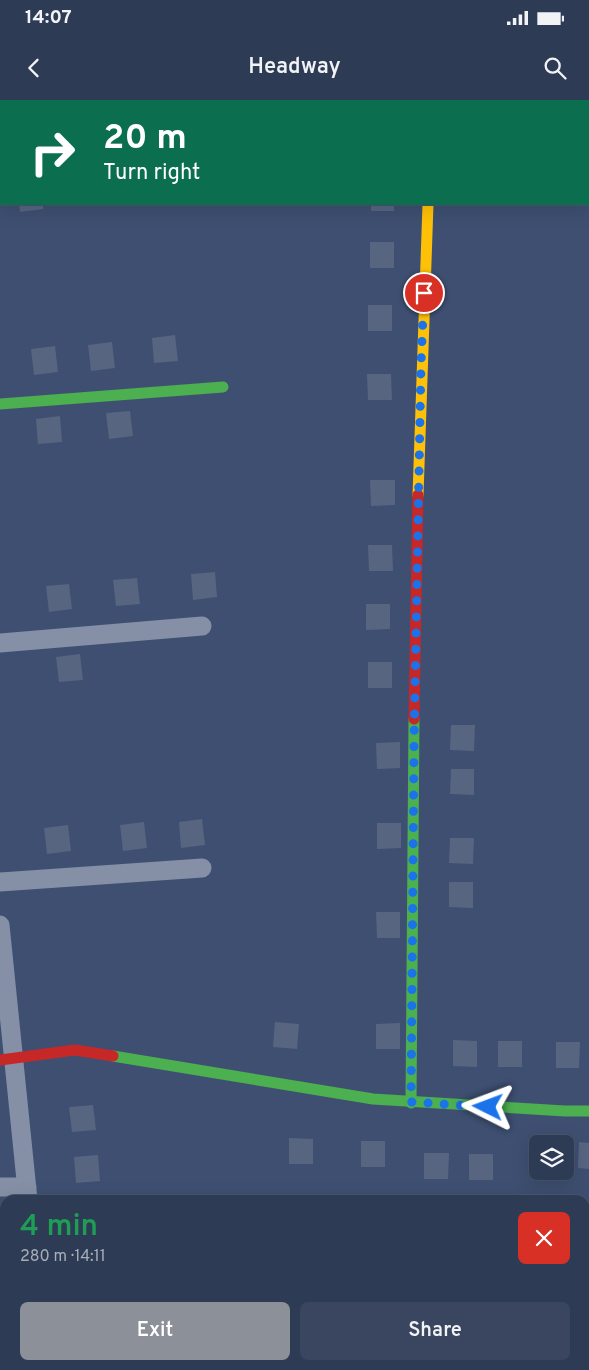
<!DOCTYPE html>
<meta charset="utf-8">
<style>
:root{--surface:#2e3b55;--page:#3a465f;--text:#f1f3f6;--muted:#a7adb9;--line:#49556c;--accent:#8c9099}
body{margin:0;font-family:Overpass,sans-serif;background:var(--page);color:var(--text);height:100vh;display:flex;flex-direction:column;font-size:19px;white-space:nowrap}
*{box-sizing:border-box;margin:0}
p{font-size:16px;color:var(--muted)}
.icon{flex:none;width:28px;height:28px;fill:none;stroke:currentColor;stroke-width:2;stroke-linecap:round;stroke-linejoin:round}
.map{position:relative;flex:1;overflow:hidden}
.details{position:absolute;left:0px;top:1095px;width:590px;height:175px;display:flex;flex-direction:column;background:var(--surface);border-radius:15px 15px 0 0;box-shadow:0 5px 20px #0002,0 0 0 1px var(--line)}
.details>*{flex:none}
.guide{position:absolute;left:0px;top:0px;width:590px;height:105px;box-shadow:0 5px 20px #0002,0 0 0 1px var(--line);background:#0b6e4f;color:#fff;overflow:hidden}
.buttons{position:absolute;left:529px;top:1035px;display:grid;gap:10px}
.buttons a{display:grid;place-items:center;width:45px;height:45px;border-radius:8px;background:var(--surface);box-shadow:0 5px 20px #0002,0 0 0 1px var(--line);font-size:25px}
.pin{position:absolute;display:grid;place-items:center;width:42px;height:42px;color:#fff;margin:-21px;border:2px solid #fff;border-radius:50%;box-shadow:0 1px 5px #0007}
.me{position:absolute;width:55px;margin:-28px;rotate:273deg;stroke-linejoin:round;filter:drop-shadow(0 0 4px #0008)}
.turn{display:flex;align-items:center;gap:18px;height:105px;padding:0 20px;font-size:22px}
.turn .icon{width:65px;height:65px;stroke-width:2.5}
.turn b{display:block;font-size:35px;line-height:42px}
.round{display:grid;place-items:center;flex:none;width:52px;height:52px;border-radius:8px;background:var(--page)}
.head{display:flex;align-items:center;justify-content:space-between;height:85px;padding:0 20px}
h1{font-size:30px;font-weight:600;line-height:38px;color:#1e9e55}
.primary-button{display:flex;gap:10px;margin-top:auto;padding:10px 20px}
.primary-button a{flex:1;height:58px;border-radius:8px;background:var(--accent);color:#fff;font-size:20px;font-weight:600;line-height:58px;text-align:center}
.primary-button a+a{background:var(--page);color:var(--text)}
.status{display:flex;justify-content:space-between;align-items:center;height:35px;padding:0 25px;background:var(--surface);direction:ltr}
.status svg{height:14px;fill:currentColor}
header{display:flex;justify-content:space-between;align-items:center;height:65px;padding:0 20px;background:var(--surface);font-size:22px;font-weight:600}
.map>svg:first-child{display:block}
.building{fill:#576581}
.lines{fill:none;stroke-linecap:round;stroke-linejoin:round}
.street{stroke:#8590a7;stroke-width:19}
.fast{stroke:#4caf50;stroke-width:11}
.slow{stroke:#ffc107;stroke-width:11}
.jam{stroke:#c62828;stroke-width:11}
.route{stroke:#1a73e8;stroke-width:9;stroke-dasharray:0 16.2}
</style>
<div class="status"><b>14:07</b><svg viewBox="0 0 49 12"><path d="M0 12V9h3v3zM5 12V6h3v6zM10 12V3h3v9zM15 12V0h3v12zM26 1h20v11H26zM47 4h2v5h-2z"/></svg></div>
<header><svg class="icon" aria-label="back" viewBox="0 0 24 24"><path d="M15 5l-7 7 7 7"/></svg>Headway<svg class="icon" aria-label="search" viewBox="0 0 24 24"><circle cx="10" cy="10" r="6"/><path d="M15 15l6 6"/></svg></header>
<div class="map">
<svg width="589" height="1270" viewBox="0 0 589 1270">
<rect width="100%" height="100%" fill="#3e4f71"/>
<g class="building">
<path d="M 19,104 L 43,104 L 43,109 L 20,112 Z"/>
<rect x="371" y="104" width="23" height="7"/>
<rect x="370" y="142" width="24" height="26"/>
<rect x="368" y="205" width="24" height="26"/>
<path d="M 175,235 L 178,261 L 154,263 L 152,238 Z"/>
<path d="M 112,242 L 115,268 L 91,271 L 88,245 Z"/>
<path d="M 55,246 L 58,272 L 34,275 L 31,249 Z"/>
<path d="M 367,274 L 391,274 L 392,300 L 368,300 Z"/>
<path d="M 130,311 L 133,336 L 109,339 L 106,313 Z"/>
<path d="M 60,316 L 62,342 L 38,344 L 36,319 Z"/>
<path d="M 370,380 L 395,380 L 395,405 L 371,406 Z"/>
<path d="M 368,445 L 392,445 L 393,471 L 369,471 Z"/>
<path d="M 215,472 L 217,497 L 193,500 L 191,474 Z"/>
<path d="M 137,478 L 140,504 L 116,506 L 113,480 Z"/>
<path d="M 69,484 L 72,509 L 49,512 L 46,486 Z"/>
<path d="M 366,504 L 390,504 L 390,529 L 366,530 Z"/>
<path d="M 80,554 L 83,580 L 59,582 L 56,557 Z"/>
<rect x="368" y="562" width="24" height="26"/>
<path d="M 451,625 L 475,625 L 474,651 L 450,650 Z"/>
<path d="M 400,642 L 400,668 L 377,669 L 376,643 Z"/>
<path d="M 451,669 L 474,669 L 474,695 L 450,694 Z"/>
<path d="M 202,719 L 205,745 L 181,748 L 179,722 Z"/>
<path d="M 144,722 L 147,748 L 123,751 L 120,725 Z"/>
<path d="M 377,723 L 401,723 L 401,748 L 377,749 Z"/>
<path d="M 68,725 L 71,751 L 47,754 L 44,728 Z"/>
<path d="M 450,738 L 474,738 L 473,764 L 449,763 Z"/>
<path d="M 449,782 L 473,782 L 473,808 L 449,807 Z"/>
<path d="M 376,812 L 400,812 L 400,838 L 377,838 Z"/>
<path d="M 275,922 L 299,924 L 297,949 L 273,947 Z"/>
<path d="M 400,923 L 400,949 L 376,949 L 376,924 Z"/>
<path d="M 453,940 L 477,941 L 477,967 L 453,966 Z"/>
<rect x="498" y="941" width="24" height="26"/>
<path d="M 556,942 L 580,942 L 579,968 L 556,968 Z"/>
<path d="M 93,1005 L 96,1030 L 72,1032 L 69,1007 Z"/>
<path d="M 289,1038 L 313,1039 L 313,1064 L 289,1064 Z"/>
<path d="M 534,1039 L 558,1040 L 558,1044 L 538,1044 L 538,1065 L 533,1065 Z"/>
<rect x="361" y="1041" width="24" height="26"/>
<path d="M 579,1042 L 589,1043 L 589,1069 L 578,1068 Z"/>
<path d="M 424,1053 L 449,1053 L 448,1079 L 424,1079 Z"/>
<rect x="469" y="1054" width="24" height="26"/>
<path d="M 98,1055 L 100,1081 L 76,1083 L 74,1057 Z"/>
<path d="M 91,1265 L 115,1265 L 116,1270 L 92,1270 Z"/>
</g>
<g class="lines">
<g class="street">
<path d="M 433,1 L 433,0"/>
<path d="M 0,54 L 1,54"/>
<path d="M 0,543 L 202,526"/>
<path d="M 0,782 L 202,768"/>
<path d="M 0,825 L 28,1100"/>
<path d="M 0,1087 L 27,1087"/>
<path d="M 45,1265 L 45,1270"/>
</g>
<g class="fast">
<path d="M 0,304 L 223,287"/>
<path d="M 113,956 L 373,999 L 565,1011 L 589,1011"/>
<path d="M 411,1003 L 414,619"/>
</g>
<path class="slow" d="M 418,395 L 428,104"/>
<g class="jam">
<path d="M 414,619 L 418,395"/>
<path d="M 0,960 L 75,950 L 113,956"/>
</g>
</g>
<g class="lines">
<path class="route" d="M 424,193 L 421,264 L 414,644 L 411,1002 L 488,1007"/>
</g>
</svg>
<div class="buttons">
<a><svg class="icon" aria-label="layers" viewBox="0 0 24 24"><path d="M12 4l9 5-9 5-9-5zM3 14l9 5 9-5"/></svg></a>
</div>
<div class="pin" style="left:424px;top:193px;background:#d93025"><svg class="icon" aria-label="arrive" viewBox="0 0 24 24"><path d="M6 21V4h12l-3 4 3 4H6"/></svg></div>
<svg class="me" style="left:488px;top:1007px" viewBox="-20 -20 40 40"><path d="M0-17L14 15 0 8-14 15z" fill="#1a73e8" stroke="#fff" stroke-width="4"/></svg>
<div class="guide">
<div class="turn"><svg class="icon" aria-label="right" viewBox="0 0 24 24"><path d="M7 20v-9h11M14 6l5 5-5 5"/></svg><div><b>20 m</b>Turn right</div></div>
</div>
<section class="details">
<div class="head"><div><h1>4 min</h1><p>280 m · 14:11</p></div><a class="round" style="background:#d93025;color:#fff"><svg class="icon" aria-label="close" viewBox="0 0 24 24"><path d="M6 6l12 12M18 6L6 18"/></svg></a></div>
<div class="primary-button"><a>Exit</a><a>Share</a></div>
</section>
</div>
